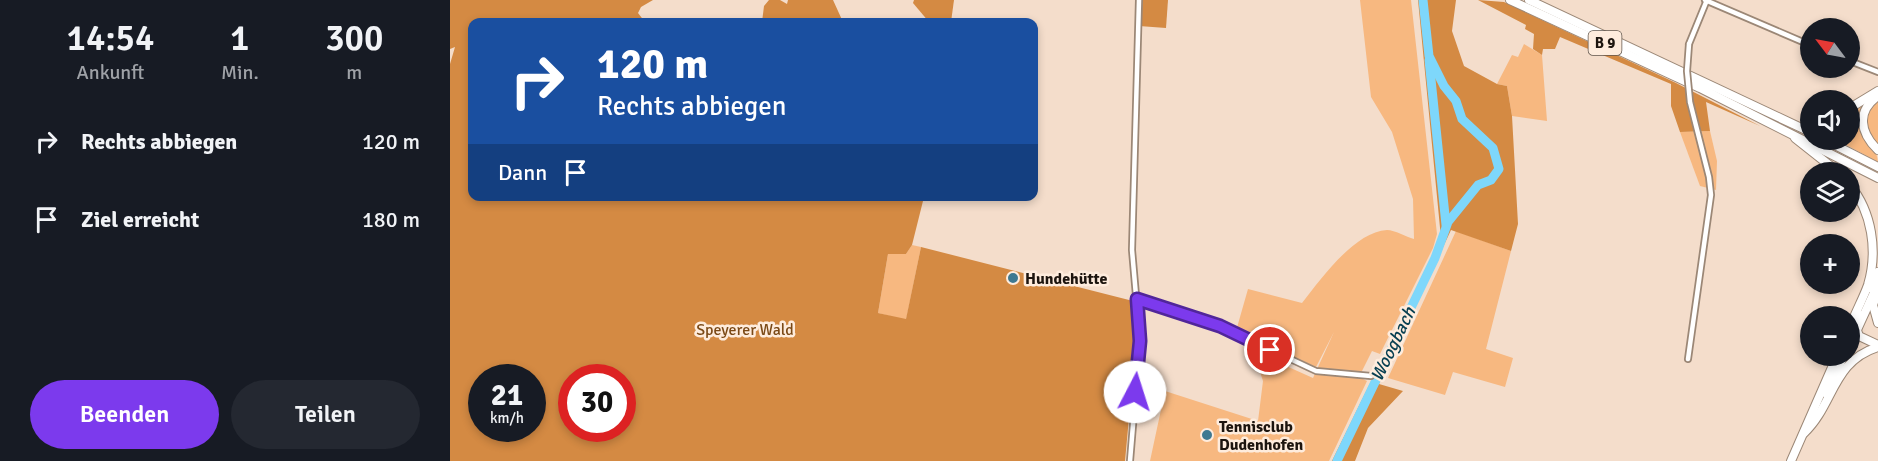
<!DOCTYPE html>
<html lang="de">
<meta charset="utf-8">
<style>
:root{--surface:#171b24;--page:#242831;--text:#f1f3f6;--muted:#9ea1a6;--accent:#7c3aed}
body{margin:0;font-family:Signika,sans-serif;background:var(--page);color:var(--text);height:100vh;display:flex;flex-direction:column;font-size:22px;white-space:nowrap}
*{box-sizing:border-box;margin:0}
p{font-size:20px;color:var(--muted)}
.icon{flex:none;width:33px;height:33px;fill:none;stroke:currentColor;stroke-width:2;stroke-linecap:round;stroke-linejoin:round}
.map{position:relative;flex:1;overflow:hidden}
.panel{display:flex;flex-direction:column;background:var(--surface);width:450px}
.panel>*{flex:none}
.top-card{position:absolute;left:18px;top:18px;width:570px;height:183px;border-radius:12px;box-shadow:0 3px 9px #0003;background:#1a4fa0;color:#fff;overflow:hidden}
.needle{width:39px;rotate:302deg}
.controls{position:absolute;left:1350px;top:18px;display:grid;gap:12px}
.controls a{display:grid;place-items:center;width:60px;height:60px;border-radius:50%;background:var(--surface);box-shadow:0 3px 9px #0003;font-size:30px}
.speed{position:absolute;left:18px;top:364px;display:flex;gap:12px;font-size:30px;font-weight:700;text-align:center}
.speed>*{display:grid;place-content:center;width:78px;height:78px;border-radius:50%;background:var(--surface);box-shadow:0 3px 9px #0003;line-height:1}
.speed small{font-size:15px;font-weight:400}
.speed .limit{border:9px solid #d22;background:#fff;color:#111}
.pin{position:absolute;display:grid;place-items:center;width:51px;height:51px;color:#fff;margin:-26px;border:3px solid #fff;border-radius:50%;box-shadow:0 2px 6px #0007}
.me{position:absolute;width:66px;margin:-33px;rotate:5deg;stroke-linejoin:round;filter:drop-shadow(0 0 4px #0008)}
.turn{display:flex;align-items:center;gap:21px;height:126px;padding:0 30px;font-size:27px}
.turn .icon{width:78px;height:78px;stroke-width:2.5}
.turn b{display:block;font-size:42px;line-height:51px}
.then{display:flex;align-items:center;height:57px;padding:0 30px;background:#0003;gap:12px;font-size:22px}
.eta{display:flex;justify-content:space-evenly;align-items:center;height:102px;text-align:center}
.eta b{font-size:36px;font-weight:600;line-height:42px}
.button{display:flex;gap:12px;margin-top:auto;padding:12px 30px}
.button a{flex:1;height:69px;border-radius:36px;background:var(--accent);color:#fff;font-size:24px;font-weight:600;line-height:69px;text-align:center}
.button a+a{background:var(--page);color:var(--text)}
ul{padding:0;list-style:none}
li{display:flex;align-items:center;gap:18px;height:78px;padding:0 30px}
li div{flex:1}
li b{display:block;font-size:22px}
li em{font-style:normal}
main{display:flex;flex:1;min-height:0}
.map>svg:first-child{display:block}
.green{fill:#f7b880}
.forest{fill:#d48a43;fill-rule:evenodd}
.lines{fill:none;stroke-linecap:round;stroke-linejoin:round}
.river{stroke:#7ed7fb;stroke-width:9}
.minor-casing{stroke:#9b8776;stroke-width:8}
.primary-casing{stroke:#9b8776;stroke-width:10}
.trunk-casing{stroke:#9b8776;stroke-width:10}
.minor{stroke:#fff;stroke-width:4.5}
.primary{stroke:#fff;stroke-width:8}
.trunk{stroke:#fff;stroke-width:8}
.minor-bridge-casing{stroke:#9b8776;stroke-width:8;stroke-linecap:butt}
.minor-bridge{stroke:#fff;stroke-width:4.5}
.route-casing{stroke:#51269a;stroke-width:15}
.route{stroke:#7c3aed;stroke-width:10}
.poi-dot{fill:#3e7991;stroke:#feecdd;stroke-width:2}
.labels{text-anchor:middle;stroke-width:5;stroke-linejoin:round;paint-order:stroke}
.shield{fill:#feecdd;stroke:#60564d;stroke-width:1.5}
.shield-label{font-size:15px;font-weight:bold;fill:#1d150f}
.poi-label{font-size:16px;font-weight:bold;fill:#1d150f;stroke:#feecdd;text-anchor:start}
.park-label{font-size:16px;fill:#7b4916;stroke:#feecdd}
.water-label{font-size:18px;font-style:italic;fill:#084052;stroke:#feecdd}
</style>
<main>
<section class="panel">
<div class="eta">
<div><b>14:54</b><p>Ankunft</p></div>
<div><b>1</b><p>Min.</p></div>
<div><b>300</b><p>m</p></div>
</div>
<ul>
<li><svg class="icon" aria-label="right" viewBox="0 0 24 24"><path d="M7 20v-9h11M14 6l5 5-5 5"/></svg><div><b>Rechts abbiegen</b></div><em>120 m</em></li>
<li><svg class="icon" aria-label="arrive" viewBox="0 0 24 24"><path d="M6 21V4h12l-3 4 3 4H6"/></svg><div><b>Ziel erreicht</b></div><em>180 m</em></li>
</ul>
<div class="button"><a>Beenden</a><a>Teilen</a></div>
</section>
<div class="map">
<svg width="1428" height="461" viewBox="0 0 1428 461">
<rect width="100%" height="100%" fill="#f4ddcb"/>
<g class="green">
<path d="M 910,0 L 961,0 L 987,234 L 983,248 L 930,354 L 922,351 L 909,377 L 917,381 L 879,461 L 700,461 L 715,391 L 808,421 L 813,381 L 803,351 L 863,378 L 884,332 L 866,367 L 786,331 L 798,289 L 852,303 C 871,279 904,232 937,230 C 945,230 956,237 964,239 L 963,199 L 942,132 L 921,97 Z"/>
<path d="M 1074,44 L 1092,55 L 1097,121 L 1062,116 L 1057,86 L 1047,84 L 1062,55 L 1068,57 Z"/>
<path d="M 1428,98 L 1428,147 C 1416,129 1409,114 1428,98 Z"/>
<path d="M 1415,101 C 1397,139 1428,141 1428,162 L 1387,140 L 1400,140 L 1400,112 Z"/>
<path d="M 1260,131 L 1267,161 L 1266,190 L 1250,186 L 1230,132 Z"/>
<path d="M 1006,231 L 1061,251 L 1036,349 L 1063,358 L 1055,387 L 1003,372 L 995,395 L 938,378 Z"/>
<path d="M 462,245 L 471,247 L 456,320 L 428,313 L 438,254 L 456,254 Z"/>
</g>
<g class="forest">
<path d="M 0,0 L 203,0 L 191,7 L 188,13 L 195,22 L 22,22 L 22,196 L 474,197 L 462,245 L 456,254 L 438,254 L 428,313 L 456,319 L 471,247 L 683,301 L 686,342 L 675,461 L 0,461 L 0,64 L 5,47 L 0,49 ZM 32,378 L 82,378 L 82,429 L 32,429 ZM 122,378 L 172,378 L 172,429 L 122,429 Z"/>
<path d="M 319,0 L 330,0 L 337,4 L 338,0 L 383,0 L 393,22 L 312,22 L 314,6 Z"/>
<path d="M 464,0 L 504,0 L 501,22 L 479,22 L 463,3 Z"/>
<path d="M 690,0 L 718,0 L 716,28 L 689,26 Z"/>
<path d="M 968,0 L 1006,0 L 1002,31 L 1014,66 L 1047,84 L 1057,86 L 1062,116 L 1068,224 L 1061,251 L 1001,230 L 929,384 L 953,391 L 918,428 L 905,461 L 882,461 L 991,238 Z"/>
<path d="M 1028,0 L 1054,2 L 1226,83 L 1310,126 L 1256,102 L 1260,131 L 1230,132 L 1221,106 L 1221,84 L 1110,37 L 1105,49 L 1093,49 L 1092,55 L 1083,49 L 1084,34 L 1075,29 L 1076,25 Z"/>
</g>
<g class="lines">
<g class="river">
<path d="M 979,60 L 996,225"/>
<path d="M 887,461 L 985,258 L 998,222 L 1028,185 L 1041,180 L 1049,169 L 1043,148 L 1012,119 L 1006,101 L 994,86 L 979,56 L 973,0"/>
</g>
<defs>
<g id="minor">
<path d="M 1255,0 L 1360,45"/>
<path d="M 1239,44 L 1257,0"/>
<path d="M 1400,61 L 1428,72"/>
<path d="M 687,299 L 770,326 L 866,371 L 921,376"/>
<path d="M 1238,359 L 1261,195 L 1259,177 L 1240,102"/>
<path d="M 680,461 L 690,341 L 682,250 L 689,0"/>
</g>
<g id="primary">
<path d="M 1420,288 L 1428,272"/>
<path d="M 1400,345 L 1428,284"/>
<path d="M 1375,393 L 1394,356"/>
<path d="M 1341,461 L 1387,356"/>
</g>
<g id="trunk">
<path d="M 1060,0 L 1250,88 L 1428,178"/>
<path d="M 1079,0 L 1360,132"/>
<path d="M 1428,96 C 1406,111 1410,133 1428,150"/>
<path d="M 1400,108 L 1428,91"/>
<path d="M 1345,138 L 1388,172"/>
<path d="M 1375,140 L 1428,167"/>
<path d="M 1400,185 C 1422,212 1428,251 1418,285 C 1413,299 1405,313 1400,327"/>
<path d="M 1428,290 L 1423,305 L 1428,323"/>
<path d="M 1409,315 L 1406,328 L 1409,336 L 1428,345"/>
<path d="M 1354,433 C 1384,405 1382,361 1428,347"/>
</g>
</defs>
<use href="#minor" class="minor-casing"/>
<use href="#primary" class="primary-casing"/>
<use href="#trunk" class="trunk-casing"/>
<use href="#minor" class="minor"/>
<use href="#primary" class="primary"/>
<use href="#trunk" class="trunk"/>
<defs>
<path id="minor-bridge" d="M 1239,44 L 1237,71 L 1240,102"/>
</defs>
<use href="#minor-bridge" class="minor-bridge-casing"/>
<use href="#minor-bridge" class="minor-bridge"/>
</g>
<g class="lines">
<defs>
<path id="route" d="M 685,392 L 690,341 L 687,299 L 770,326 L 820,350"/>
</defs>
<use href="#route" class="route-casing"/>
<use href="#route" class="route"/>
</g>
<g class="poi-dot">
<circle cx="563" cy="278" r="6"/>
<circle cx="757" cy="435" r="6"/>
</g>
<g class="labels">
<rect class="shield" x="1138.5" y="31" width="33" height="24" rx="4.5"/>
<g class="shield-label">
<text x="1155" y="48">B 9</text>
</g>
<g class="poi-label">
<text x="575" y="284">Hundehütte</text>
<text x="769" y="432">Tennisclub<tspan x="769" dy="18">Dudenhofen</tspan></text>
</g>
<g class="park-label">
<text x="295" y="335">Speyerer Wald</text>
</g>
<g class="water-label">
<text transform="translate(943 344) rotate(-64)" y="6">Woogbach</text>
</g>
</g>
</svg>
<div class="controls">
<a><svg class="needle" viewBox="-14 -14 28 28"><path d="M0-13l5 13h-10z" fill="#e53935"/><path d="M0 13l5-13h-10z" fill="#9ea1a6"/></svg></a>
<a><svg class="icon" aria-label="sound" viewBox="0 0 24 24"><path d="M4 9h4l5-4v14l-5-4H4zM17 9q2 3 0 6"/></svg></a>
<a><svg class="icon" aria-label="layers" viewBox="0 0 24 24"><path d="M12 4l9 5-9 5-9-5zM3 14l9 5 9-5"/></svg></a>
<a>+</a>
<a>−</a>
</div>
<div class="speed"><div>21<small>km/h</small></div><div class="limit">30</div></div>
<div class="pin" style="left:820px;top:350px;background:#d93025"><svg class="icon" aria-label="arrive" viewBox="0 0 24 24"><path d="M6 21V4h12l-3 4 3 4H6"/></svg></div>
<svg class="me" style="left:685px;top:392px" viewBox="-20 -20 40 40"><circle r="19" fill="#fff"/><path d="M0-13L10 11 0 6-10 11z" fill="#7c3aed"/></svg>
<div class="top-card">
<div class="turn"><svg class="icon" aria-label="right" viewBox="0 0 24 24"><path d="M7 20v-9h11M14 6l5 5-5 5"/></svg><div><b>120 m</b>Rechts abbiegen</div></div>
<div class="then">Dann<svg class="icon" aria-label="arrive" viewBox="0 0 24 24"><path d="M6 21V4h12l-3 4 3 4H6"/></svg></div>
</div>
</div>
</main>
